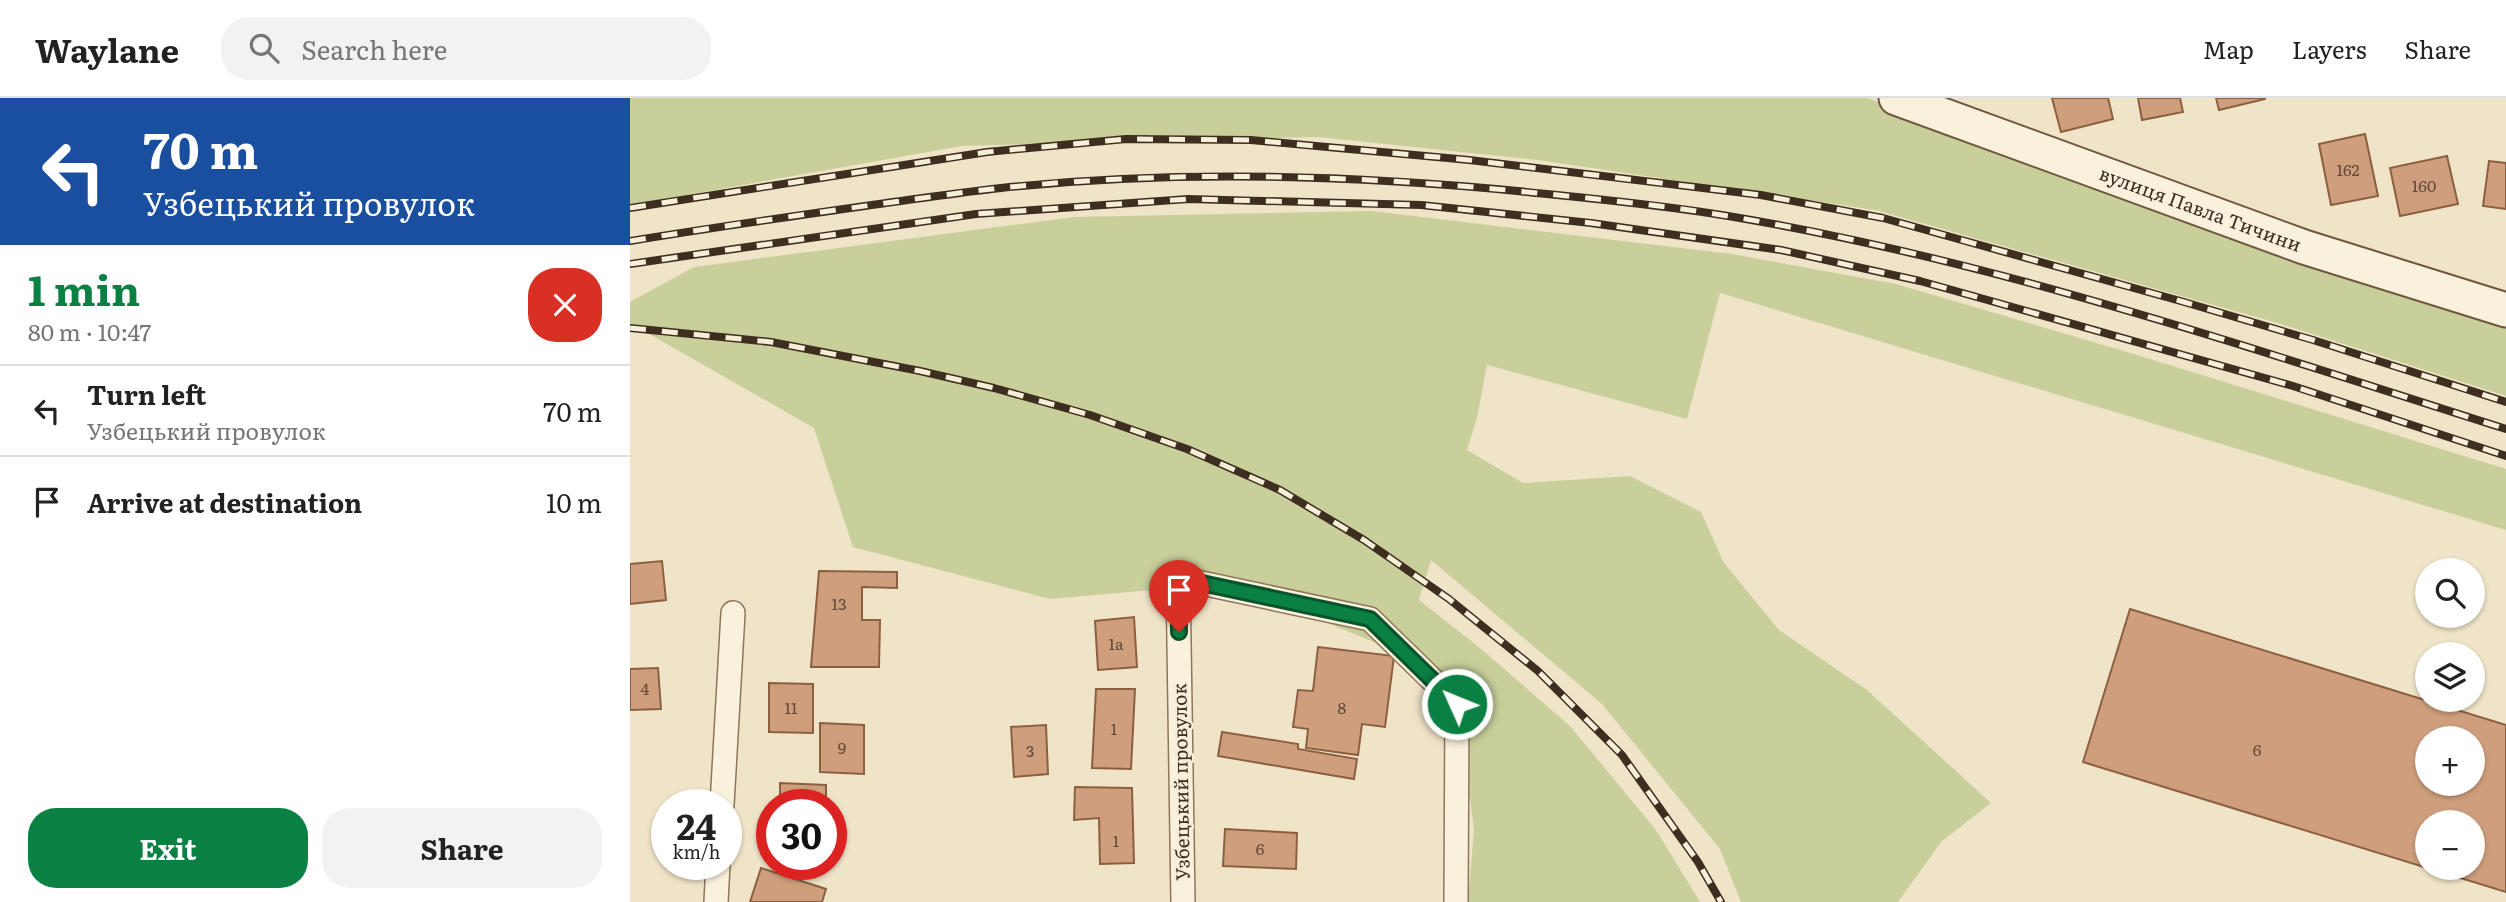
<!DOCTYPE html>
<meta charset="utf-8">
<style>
:root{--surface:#fff;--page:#f2f2f2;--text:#222;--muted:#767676;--line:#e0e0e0;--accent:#0b8043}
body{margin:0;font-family:Literata,serif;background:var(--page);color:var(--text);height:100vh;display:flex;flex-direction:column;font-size:26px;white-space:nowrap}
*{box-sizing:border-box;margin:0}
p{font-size:23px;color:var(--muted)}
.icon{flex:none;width:38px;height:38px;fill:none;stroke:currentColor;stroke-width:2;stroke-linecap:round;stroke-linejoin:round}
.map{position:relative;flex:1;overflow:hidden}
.drawer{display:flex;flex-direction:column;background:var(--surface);width:630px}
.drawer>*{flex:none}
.guide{background:#1a4fa0;color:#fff;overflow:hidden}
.tools{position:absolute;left:1785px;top:460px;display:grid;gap:14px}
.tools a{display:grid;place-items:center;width:70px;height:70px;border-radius:50%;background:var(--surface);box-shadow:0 2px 5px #0004;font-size:35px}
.speed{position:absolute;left:21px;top:691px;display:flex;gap:14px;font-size:35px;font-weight:700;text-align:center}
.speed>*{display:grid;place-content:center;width:91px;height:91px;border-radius:50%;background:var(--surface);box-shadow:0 2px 5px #0004;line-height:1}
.speed small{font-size:18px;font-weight:400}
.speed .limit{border:10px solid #d22;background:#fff;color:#111}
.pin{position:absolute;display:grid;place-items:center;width:60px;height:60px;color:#fff;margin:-72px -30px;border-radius:50% 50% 50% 0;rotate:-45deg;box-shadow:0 0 7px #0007}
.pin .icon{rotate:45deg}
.me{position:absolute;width:77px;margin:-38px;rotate:314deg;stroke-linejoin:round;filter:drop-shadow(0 0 5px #0008)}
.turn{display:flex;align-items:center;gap:24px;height:147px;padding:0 28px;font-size:32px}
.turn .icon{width:91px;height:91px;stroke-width:2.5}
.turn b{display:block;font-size:49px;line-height:60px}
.round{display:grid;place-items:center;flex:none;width:74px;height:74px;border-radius:28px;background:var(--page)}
.head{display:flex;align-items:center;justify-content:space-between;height:119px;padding:0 28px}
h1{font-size:42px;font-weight:700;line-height:52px;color:var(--accent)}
.button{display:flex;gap:14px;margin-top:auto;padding:14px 28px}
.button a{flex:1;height:80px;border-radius:28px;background:var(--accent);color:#fff;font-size:28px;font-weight:700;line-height:80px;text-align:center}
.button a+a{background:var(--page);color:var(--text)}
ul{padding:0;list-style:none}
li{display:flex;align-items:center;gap:21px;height:91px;padding:0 28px;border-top:2px solid var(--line)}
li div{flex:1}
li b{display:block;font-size:26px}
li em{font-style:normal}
header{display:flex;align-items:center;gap:42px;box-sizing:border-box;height:98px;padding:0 35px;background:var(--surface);border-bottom:2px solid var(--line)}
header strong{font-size:33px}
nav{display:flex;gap:38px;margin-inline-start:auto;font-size:24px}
.search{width:490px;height:63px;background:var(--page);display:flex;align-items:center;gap:18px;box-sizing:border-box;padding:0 24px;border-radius:28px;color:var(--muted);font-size:26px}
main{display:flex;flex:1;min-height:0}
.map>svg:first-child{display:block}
.green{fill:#c9cf9b}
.building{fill:#cf9f7d;stroke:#8d5f41;stroke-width:2;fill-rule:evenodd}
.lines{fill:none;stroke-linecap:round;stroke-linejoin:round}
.minor-casing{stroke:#8d765c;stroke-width:26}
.secondary-casing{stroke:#6f573f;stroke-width:37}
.minor{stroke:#faf1dc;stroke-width:23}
.secondary{stroke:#faf1dc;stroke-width:33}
.rail-casing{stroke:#3d2e20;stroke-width:8}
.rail{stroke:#f7eed8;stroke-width:5;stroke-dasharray:16;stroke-linecap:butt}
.route-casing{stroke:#07532c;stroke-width:18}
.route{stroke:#0b8043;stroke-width:12}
.labels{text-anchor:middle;stroke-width:5;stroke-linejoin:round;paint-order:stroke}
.number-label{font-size:16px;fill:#624a37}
.street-label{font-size:19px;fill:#3d2e20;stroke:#f7eed8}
</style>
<header>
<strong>Waylane</strong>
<div class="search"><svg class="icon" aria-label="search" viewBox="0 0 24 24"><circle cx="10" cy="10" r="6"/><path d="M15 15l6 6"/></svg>Search here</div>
<nav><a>Map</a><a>Layers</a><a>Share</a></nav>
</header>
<main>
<section class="drawer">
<div class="guide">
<div class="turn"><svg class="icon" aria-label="left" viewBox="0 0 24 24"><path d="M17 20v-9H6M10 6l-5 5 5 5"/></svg><div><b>70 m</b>Узбецький провулок</div></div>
</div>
<div class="head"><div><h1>1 min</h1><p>80 m · 10:47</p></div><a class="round" style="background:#d93025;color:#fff"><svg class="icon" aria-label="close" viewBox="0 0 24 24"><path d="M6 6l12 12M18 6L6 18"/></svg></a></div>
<ul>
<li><svg class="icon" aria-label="left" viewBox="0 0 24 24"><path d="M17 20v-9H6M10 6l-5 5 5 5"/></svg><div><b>Turn left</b><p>Узбецький провулок</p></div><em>70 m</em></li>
<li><svg class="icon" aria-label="arrive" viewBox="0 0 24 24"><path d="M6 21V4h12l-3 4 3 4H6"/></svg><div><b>Arrive at destination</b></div><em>10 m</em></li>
</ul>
<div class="button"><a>Exit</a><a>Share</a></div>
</section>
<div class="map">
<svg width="1876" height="804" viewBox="0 0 1876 804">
<rect width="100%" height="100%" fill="#f0e4c8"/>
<g class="green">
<path d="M 0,0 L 1237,0 L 1547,113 L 1876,213 L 1876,298 L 1651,226 L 1245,112 L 908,62 L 687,39 L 332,48 L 0,107 Z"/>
<path d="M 742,113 L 1102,156 L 1266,186 L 1504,256 L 1876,371 L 1876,432 L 1090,195 L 1057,321 L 857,267 L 847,320 L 837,352 L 893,385 L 1000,378 L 1071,414 L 1094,465 L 1149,532 L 1237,592 L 1361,705 L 1311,744 L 1268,804 L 1111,804 L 1090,751 L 972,606 L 801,462 L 789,502 L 850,550 L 940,628 L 1026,732 L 1070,804 L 838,804 L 844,731 L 827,606 L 771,555 L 631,498 L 548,480 L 533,491 L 420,501 L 223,449 L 184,330 L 0,225 L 0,204 L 64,169 L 444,119 Z"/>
</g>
<g class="building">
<path d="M 1422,0 L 1478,0 L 1483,21 L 1431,34 Z"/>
<path d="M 1508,0 L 1550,0 L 1553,14 L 1512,22 Z"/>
<path d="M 1586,0 L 1635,0 L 1635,1 L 1589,12 Z"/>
<path d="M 1735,36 L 1748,98 L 1701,107 L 1689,46 Z"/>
<path d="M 1817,58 L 1828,106 L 1770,118 L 1760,70 Z"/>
<path d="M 1859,63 L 1876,65 L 1876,111 L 1853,108 Z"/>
<path d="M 32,463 L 36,502 L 0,506 L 0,466 Z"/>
<path d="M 189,473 L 267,474 L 267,490 L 232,489 L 232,522 L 250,522 L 249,569 L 181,569 Z"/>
<path d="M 1500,511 L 1876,627 L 1876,794 L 1798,770 L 1843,770 L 1843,724 L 1797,724 L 1797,770 L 1453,664 ZM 1797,640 L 1843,640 L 1843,686 L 1797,686 Z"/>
<path d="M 504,519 L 507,569 L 468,572 L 465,523 Z"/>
<path d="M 688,549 L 764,558 L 755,629 L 732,626 L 728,657 L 676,650 L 678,631 L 663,629 L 668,592 L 683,593 Z"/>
<path d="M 28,570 L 31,611 L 0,612 L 0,571 Z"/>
<path d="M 139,585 L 183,586 L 183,635 L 139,634 Z"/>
<path d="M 466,591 L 505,591 L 501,671 L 462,670 Z"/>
<path d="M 190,625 L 234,627 L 234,676 L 190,674 Z"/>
<path d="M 416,627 L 418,676 L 384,679 L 381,629 Z"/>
<path d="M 592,634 L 668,646 L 668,651 L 727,661 L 724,681 L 588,658 Z"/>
<path d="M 150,685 L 196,687 L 196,707 L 150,707 Z"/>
<path d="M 445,689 L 502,690 L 504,765 L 470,766 L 469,720 L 444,722 Z"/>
<path d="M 595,731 L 667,735 L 666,771 L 593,768 Z"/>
<path d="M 131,770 L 196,791 L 192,804 L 120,804 Z"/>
</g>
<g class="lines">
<defs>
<g id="minor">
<path d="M 92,707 L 103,515"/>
<path d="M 86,804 L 88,766"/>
<path d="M 553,804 L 548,480 L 740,521 L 827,606 L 826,804"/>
</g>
<g id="secondary">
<path id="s1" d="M 1266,0 L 1674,149 L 1876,212"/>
</g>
</defs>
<use href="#minor" class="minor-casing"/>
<use href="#secondary" class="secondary-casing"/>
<use href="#minor" class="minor"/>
<use href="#secondary" class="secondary"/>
<defs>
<g id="rail">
<path d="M 0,110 L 357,54 L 496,41 L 621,42 L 839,62 L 1131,97 L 1253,120 L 1554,204 L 1683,242 L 1876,304"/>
<path d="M 0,143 C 85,129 171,117 256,105 C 294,100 333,94 371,90 C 552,71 736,77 917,96 C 978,102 1038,108 1098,118 C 1364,162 1620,250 1876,331"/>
<path d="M 0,166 L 346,116 L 558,101 L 791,107 L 961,125 L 1151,152 L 1290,183 L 1663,288 L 1876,358"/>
<path d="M 0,230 L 141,244 L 290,273 L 364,290 L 460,317 L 557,351 L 650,392 L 734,442 L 819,501 L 908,573 L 992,657 L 1068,764 L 1091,804"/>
</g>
</defs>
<use href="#rail" class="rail-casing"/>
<use href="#rail" class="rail"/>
</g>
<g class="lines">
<defs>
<path id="route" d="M 549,534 L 548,480 L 740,521 L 827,606"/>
</defs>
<use href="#route" class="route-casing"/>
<use href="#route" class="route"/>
</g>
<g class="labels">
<g class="number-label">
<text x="1718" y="78">162</text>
<text x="1794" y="94">160</text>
<text x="209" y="512">13</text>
<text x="486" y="552">1а</text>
<text x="15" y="597">4</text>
<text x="161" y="616">11</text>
<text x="712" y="616">8</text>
<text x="484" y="637">1</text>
<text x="212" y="656">9</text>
<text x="1627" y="658">6</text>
<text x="400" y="659">3</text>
<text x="486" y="749">1</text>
<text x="630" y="757">6</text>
</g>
<g class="street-label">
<text dy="7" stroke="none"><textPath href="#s1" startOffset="324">вулиця Павла Тичини</textPath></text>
<text transform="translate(551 684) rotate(-91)" y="7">Узбецький провулок</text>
</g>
</g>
</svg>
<div class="tools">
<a><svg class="icon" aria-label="search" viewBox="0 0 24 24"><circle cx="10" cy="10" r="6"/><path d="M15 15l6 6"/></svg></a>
<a><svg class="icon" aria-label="layers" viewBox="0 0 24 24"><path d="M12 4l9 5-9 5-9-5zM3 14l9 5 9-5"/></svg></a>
<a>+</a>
<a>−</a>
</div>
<div class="speed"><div>24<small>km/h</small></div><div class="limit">30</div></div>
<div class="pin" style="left:549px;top:534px;background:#d93025"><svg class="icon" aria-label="arrive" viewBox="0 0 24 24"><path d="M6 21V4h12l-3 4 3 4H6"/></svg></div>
<svg class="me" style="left:827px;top:606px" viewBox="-20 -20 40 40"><circle r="17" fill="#0b8043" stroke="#fff" stroke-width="3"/><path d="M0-11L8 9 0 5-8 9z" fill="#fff"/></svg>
</div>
</main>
